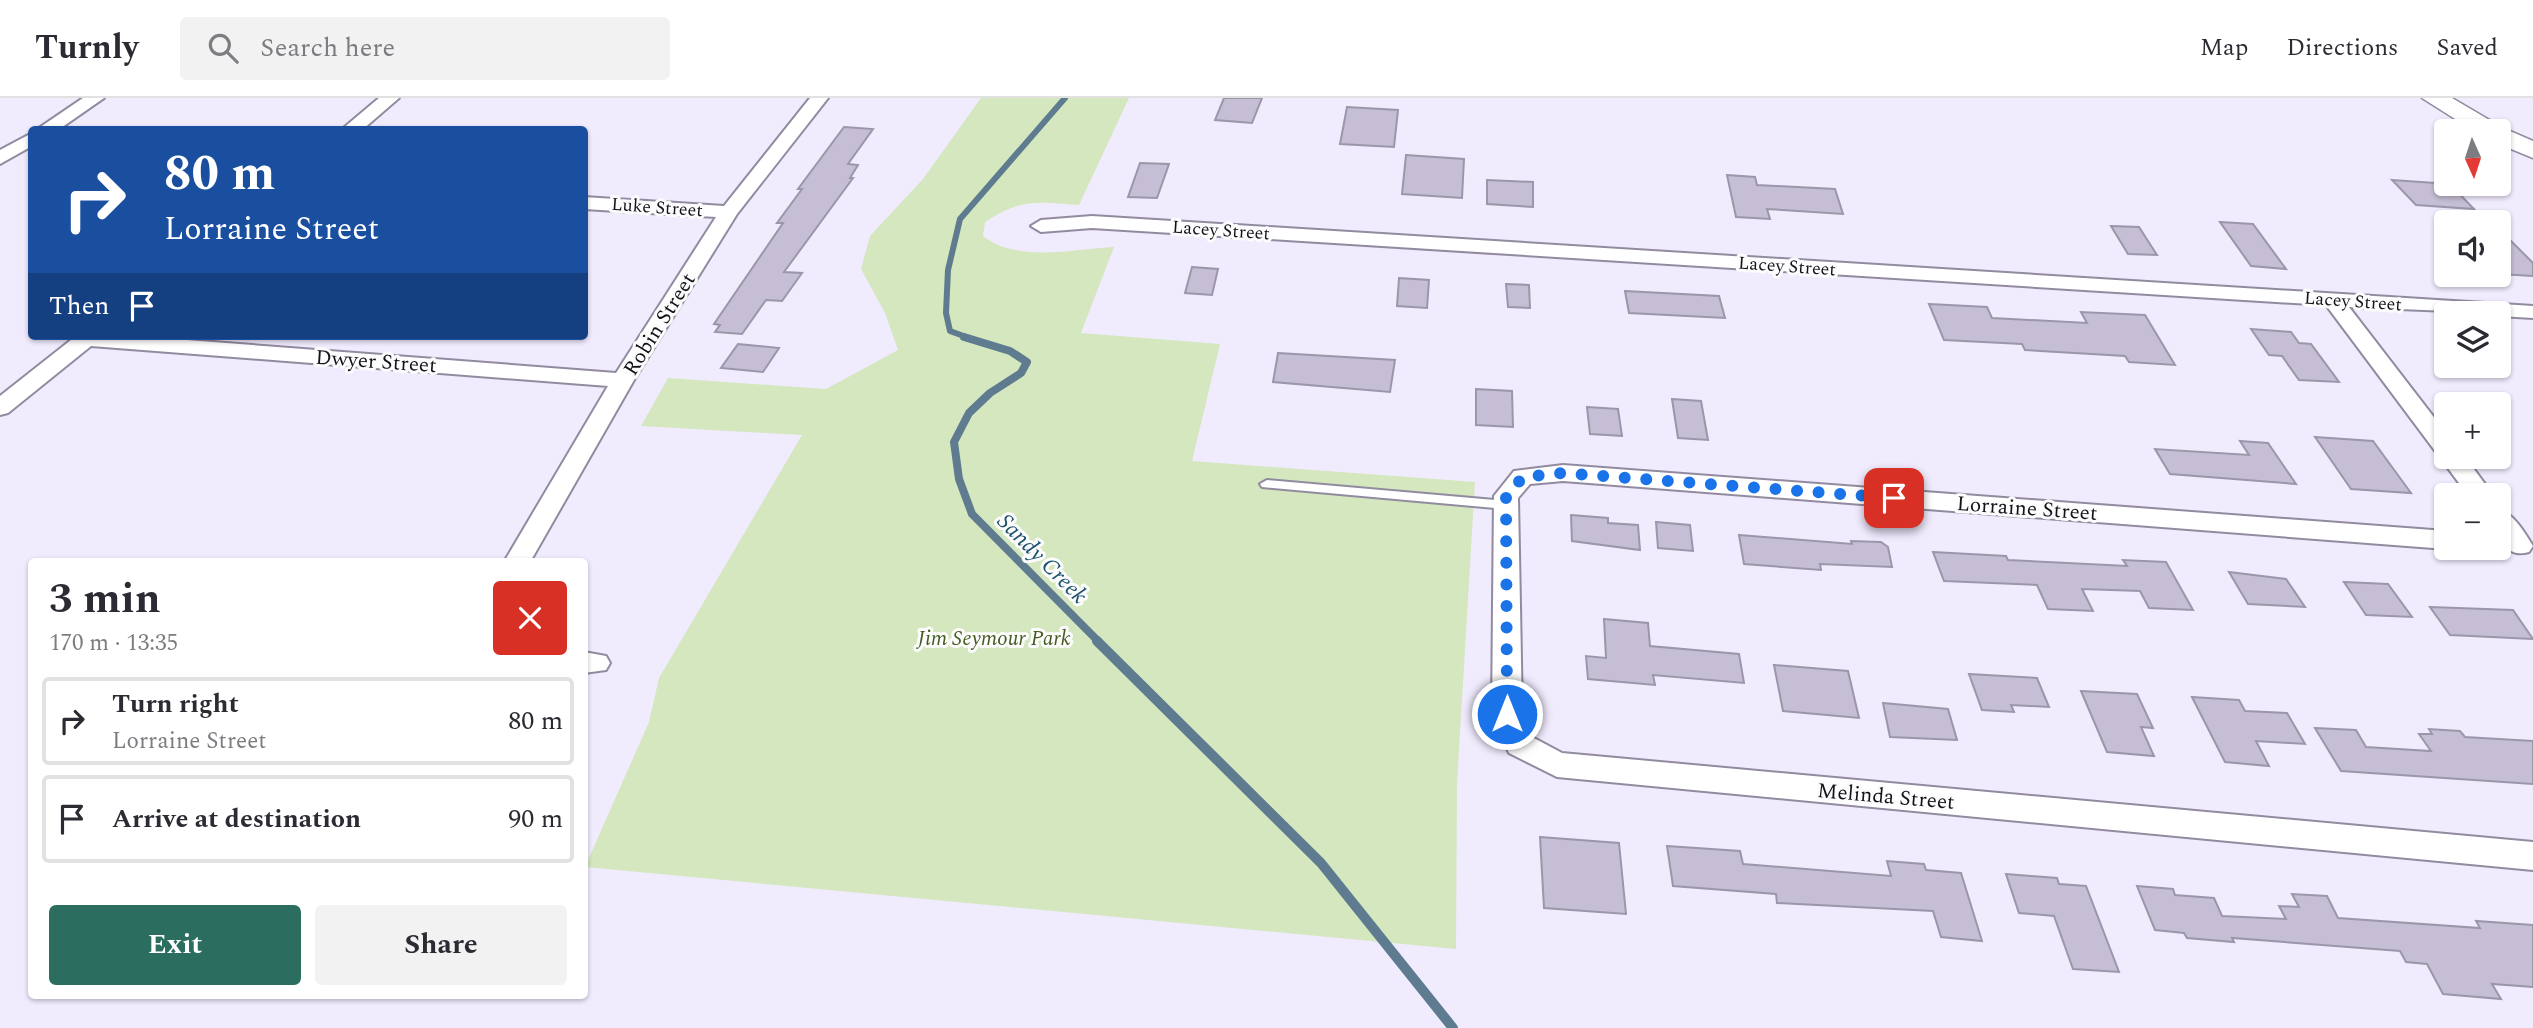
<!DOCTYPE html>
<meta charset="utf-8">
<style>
:root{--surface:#fff;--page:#f2f2f3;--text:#2b2b33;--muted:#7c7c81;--line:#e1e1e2;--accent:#2b6d5e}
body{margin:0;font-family:Spectral,serif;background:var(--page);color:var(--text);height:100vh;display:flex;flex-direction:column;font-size:26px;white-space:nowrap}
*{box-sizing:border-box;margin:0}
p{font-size:23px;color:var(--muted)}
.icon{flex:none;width:38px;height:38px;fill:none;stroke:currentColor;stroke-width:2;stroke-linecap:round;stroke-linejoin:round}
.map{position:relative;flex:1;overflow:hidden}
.side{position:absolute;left:28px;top:460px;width:560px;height:441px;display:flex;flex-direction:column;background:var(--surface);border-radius:7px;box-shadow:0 2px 5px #0004}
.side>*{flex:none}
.guide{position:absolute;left:28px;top:28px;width:560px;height:214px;border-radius:7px;box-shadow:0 2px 5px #0004;background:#1a4fa0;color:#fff;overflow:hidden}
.needle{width:46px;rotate:177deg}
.buttons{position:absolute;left:2434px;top:21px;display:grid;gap:14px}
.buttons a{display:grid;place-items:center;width:77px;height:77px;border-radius:7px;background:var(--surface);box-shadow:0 2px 5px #0004;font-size:35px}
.pin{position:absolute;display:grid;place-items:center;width:60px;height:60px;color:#fff;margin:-30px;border-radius:14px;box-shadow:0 4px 10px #0006}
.me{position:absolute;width:77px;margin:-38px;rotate:0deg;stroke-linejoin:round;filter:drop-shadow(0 0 5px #0008)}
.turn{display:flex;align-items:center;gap:24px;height:147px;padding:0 21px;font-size:32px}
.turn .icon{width:91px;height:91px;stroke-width:2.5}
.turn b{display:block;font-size:49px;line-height:60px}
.then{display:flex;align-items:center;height:66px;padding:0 21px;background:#0003;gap:14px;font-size:26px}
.round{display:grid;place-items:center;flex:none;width:74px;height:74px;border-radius:7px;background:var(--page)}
.head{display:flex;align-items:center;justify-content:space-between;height:119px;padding:0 21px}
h1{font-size:42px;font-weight:700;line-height:52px}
.cta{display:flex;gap:14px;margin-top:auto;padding:14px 21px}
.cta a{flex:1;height:80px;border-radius:7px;background:var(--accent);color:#fff;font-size:28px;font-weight:700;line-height:80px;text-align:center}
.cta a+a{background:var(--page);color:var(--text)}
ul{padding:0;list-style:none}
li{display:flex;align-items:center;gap:21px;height:88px;margin:0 14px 10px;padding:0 7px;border:4px solid var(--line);border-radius:7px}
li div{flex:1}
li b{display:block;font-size:26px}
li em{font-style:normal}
header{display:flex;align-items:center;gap:42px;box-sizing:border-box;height:98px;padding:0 35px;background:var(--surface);border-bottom:2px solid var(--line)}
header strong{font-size:33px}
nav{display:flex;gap:38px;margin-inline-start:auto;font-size:24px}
.search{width:490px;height:63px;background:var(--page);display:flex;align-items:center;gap:18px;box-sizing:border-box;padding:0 24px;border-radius:7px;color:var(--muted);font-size:26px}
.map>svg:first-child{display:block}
.green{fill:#d4e7bf}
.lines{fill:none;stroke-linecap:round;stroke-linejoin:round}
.stream-far2{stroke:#5e7b90;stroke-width:6}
.stream-far1{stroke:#5e7b90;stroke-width:8}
.stream{stroke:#5e7b90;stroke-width:10}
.building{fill:#c5bed4;stroke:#9c96ab;stroke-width:2}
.lane-casing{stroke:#928ba0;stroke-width:4}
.street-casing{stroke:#928ba0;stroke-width:4}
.secondary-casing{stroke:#928ba0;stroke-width:3}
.lane{fill:#fff;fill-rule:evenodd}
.street{fill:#fff;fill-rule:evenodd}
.secondary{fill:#fff;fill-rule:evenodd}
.route{stroke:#1a73e8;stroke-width:12;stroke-dasharray:0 21.6}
.labels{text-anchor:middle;stroke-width:6;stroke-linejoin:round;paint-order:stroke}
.far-street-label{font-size:18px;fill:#141119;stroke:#fcfcfc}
.street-label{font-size:21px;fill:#141119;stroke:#fcfcfc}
.park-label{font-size:21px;font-style:italic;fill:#445c21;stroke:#fcfcfc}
.water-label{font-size:23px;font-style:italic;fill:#1d526e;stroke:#fcfcfc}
</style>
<header>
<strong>Turnly</strong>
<div class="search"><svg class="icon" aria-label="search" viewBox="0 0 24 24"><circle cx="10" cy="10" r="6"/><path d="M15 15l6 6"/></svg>Search here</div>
<nav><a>Map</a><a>Directions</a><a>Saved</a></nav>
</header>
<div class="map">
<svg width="2533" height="930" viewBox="0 0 2533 930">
<rect width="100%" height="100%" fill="#f1ebfe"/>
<path class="green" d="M 981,0 L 1129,0 L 1079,107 C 1036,104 1022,100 985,124 L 983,138 C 1017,165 1074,151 1114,149 L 1081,235 L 1220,246 L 1192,363 L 1475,384 L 1457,685 L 1456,851 L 585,769 L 649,624 L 659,580 L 802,337 L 641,328 L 668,280 L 826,291 L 898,252 L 885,215 L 861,171 L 870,138 L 923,81 Z"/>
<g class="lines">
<path class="stream-far2" d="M 969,240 L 950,233 L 946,215 L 948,172 L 960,121 L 1065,0"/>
<path class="stream-far1" d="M 964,239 L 1010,253 L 1027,264 L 1021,275 L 990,295 L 969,315 L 954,344 L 959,381 L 972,416 L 1099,544"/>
<path class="stream" d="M 1097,543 L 1321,765 L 1453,930"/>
</g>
<g class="building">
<path d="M 1224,0 L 1262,0 L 1252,25 L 1215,22 Z"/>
<path d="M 1347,9 L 1398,12 L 1394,49 L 1340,46 Z"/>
<path d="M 844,29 L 873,31 L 848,66 L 858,67 L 850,80 L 853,80 L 784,174 L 802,175 L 782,203 L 766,202 L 742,236 L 715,234 L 720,227 L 714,226 L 783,125 L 777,125 L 802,91 L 798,91 Z"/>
<path d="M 1406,57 L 1464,61 L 1462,100 L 1402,96 Z"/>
<path d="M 1140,65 L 1169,66 L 1157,100 L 1128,99 Z"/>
<path d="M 1727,77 L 1755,79 L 1757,87 L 1835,91 L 1843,116 L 1767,111 L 1770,121 L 1736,119 Z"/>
<path d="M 1487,82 L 1533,84 L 1533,109 L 1487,106 Z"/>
<path d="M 2392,82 L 2450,86 L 2474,111 L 2416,107 Z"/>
<path d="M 2220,124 L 2253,126 L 2286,171 L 2251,168 Z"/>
<path d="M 2111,128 L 2139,129 L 2157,157 L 2128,156 Z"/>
<path d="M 2499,131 L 2533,165 L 2533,178 L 2499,176 Z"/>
<path d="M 1192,169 L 1218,171 L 1212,197 L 1185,195 Z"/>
<path d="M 1399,180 L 1429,182 L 1427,210 L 1397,208 Z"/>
<path d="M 1506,186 L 1529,187 L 1530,210 L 1508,209 Z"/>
<path d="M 1625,193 L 1719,198 L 1725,220 L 1629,215 Z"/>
<path d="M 1929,206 L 1987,209 L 1992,220 L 2087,225 L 2081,214 L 2145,217 L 2175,267 L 2129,264 L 2125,258 L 2025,252 L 2022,246 L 1944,242 Z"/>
<path d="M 2251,231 L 2291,234 L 2299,245 L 2311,246 L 2339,284 L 2299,282 L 2282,258 L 2269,257 Z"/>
<path d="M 738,246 L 779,250 L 763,274 L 721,270 Z"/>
<path d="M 1278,255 L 1395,262 L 1390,294 L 1273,284 Z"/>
<path d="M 1476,291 L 1512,293 L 1513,329 L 1476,327 Z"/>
<path d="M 1672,301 L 1701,303 L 1708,342 L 1678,340 Z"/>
<path d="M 1587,309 L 1618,311 L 1622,338 L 1590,336 Z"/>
<path d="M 2315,339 L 2373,343 L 2411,395 L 2351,391 Z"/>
<path d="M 2240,343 L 2268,345 L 2296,386 L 2170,376 L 2155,351 L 2249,357 Z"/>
<path d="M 1571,417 L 1608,420 L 1608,425 L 1638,427 L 1640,452 L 1572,443 Z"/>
<path d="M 1656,424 L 1690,427 L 1693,453 L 1658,450 Z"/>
<path d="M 1739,437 L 1852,446 L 1851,443 L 1881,444 L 1888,449 L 1892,469 L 1820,466 L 1821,472 L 1744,466 Z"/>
<path d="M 1933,454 L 2006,458 L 2008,462 L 2127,468 L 2123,462 L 2166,464 L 2193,512 L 2149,510 L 2140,493 L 2082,491 L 2093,513 L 2048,511 L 2037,487 L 1944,483 Z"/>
<path d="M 2229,474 L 2286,481 L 2305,509 L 2248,506 Z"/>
<path d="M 2344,484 L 2388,486 L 2412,519 L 2366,517 Z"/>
<path d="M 2430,509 L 2513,512 L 2533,541 L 2450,537 Z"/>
<path d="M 1604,521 L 1648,525 L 1650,548 L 1739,556 L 1744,585 L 1653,577 L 1655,587 L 1588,581 L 1586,558 L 1606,560 Z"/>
<path d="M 1774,567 L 1848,573 L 1859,620 L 1783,613 Z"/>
<path d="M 1969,576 L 2037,580 L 2049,609 L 2011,607 L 2014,614 L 1982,612 Z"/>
<path d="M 2081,593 L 2137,596 L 2153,630 L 2141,629 L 2154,658 L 2107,654 Z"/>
<path d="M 2192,599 L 2239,602 L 2245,613 L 2287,615 L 2305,646 L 2256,643 L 2269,668 L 2225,664 Z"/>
<path d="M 1883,605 L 1948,611 L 1957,642 L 1890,639 Z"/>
<path d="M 2315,630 L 2356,632 L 2366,649 L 2431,653 L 2419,636 L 2432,636 L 2429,631 L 2460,633 L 2465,639 L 2533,643 L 2533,686 L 2341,673 Z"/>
<path d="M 1540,739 L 1619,745 L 1626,816 L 1544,810 Z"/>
<path d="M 1667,748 L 1740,753 L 1743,766 L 1891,778 L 1887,763 L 1924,766 L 1926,772 L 1961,775 L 1982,843 L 1941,839 L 1933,813 L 1777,805 L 1776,796 L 1673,788 Z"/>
<path d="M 2006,776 L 2057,780 L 2059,786 L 2086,788 L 2119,874 L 2073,871 L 2054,818 L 2019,815 Z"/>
<path d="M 2137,788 L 2173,791 L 2175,797 L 2214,800 L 2222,818 L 2286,821 L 2279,808 L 2299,809 L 2292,796 L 2327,798 L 2338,820 L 2480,830 L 2476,823 L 2533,827 L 2533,889 L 2492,886 L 2501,901 L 2443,896 L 2427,866 L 2406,864 L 2400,853 L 2232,840 L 2234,844 L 2187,840 L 2184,835 L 2155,832 Z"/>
</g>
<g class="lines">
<defs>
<path id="lane" d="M 1267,382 L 1506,403 L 1513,407 L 1506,411 L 1262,389 L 1260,386 Z"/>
<g id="street">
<path d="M 83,0 L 104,0 L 58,32 L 36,32 Z"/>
<path d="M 379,0 L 399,0 L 362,32 L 341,32 Z"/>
<path d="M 810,0 L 828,0 L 737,116 L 634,282 L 530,464 L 504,464 L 608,288 L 91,248 L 8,315 L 0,317 L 0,298 L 76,238 L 134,238 L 616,275 L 716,119 L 584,111 L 584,99 L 724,108 Z"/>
<path d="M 32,35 L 32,48 L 0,66 L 0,52 Z"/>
<path d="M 1092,118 L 2533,208 L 2533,220 L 2499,218 L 2499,215 L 2349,209 L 2446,335 L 2446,359 L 2465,359 L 2493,397 L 2468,397 L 2326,207 L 1092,130 L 1041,134 L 1031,128 L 1041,122 Z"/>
<path d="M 1563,367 L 2446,433 L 2446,450 L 2450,450 L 2446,451 L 1563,383 L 1530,386 L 1518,400 L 1522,616 L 1532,639 L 1562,655 L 2533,744 L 2533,772 L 1557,679 L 1509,655 L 1492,616 L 1494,398 L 1514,373 Z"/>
<path d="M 2499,411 C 2514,416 2525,435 2533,448 L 2529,454 C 2501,462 2499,432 2499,411 Z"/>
<path d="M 584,554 L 606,558 L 610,565 L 606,572 L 584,575 Z"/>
</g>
<path id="secondary" d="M 2422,0 L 2452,0 L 2503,30 L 2533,43 L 2533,60 L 2499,46 L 2499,33 L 2474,33 Z"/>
</defs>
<use href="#lane" class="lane-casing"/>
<use href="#street" class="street-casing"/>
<use href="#secondary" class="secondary-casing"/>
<use href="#lane" class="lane"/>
<use href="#street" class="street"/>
<use href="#secondary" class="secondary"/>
</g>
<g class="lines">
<path class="route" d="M 1507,616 L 1506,398 L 1523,379 L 1563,375 L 1894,400"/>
</g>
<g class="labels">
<g class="far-street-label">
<text transform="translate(657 109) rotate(4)" y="6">Luke Street</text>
<text transform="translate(1221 132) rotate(4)" y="6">Lacey Street</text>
<text transform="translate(1787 168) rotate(4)" y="6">Lacey Street</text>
<text transform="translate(2353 203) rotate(4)" y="6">Lacey Street</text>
</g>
<g class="street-label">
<text transform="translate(659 226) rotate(-58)" y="7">Robin Street</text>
<text transform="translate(376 263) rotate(4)" y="7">Dwyer Street</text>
<text transform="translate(2027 410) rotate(4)" y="7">Lorraine Street</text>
<text transform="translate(1886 698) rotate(5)" y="7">Melinda Street</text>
</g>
<g class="park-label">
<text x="994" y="547">Jim Seymour Park</text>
</g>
<g class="water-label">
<text transform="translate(1043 460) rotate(45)" y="8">Sandy Creek</text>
</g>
</g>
</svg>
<div class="buttons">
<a><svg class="needle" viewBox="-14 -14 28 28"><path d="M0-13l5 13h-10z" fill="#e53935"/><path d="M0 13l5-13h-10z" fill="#7c7c81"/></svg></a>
<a><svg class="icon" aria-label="sound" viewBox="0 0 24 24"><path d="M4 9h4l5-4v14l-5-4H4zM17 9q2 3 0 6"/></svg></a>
<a><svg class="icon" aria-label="layers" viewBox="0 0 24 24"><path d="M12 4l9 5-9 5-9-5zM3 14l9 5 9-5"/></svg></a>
<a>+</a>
<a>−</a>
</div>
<div class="pin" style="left:1894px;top:400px;background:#d93025"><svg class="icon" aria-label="arrive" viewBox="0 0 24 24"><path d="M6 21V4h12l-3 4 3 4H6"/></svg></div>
<svg class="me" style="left:1507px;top:616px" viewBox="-20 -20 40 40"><circle r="17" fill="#1a73e8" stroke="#fff" stroke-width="3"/><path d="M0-11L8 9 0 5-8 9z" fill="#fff"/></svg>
<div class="guide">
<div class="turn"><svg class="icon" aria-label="right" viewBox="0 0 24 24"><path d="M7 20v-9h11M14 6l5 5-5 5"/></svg><div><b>80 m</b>Lorraine Street</div></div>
<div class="then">Then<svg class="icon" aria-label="arrive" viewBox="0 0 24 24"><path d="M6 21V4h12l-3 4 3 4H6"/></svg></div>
</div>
<section class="side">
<div class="head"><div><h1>3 min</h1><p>170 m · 13:35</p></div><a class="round" style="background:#d93025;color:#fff"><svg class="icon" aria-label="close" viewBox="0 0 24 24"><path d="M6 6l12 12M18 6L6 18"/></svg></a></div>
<ul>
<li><svg class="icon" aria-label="right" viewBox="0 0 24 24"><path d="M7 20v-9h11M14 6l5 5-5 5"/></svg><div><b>Turn right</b><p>Lorraine Street</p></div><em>80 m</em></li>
<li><svg class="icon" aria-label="arrive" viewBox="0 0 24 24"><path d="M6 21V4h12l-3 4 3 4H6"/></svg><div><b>Arrive at destination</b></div><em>90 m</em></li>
</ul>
<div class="cta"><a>Exit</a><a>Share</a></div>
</section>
</div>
